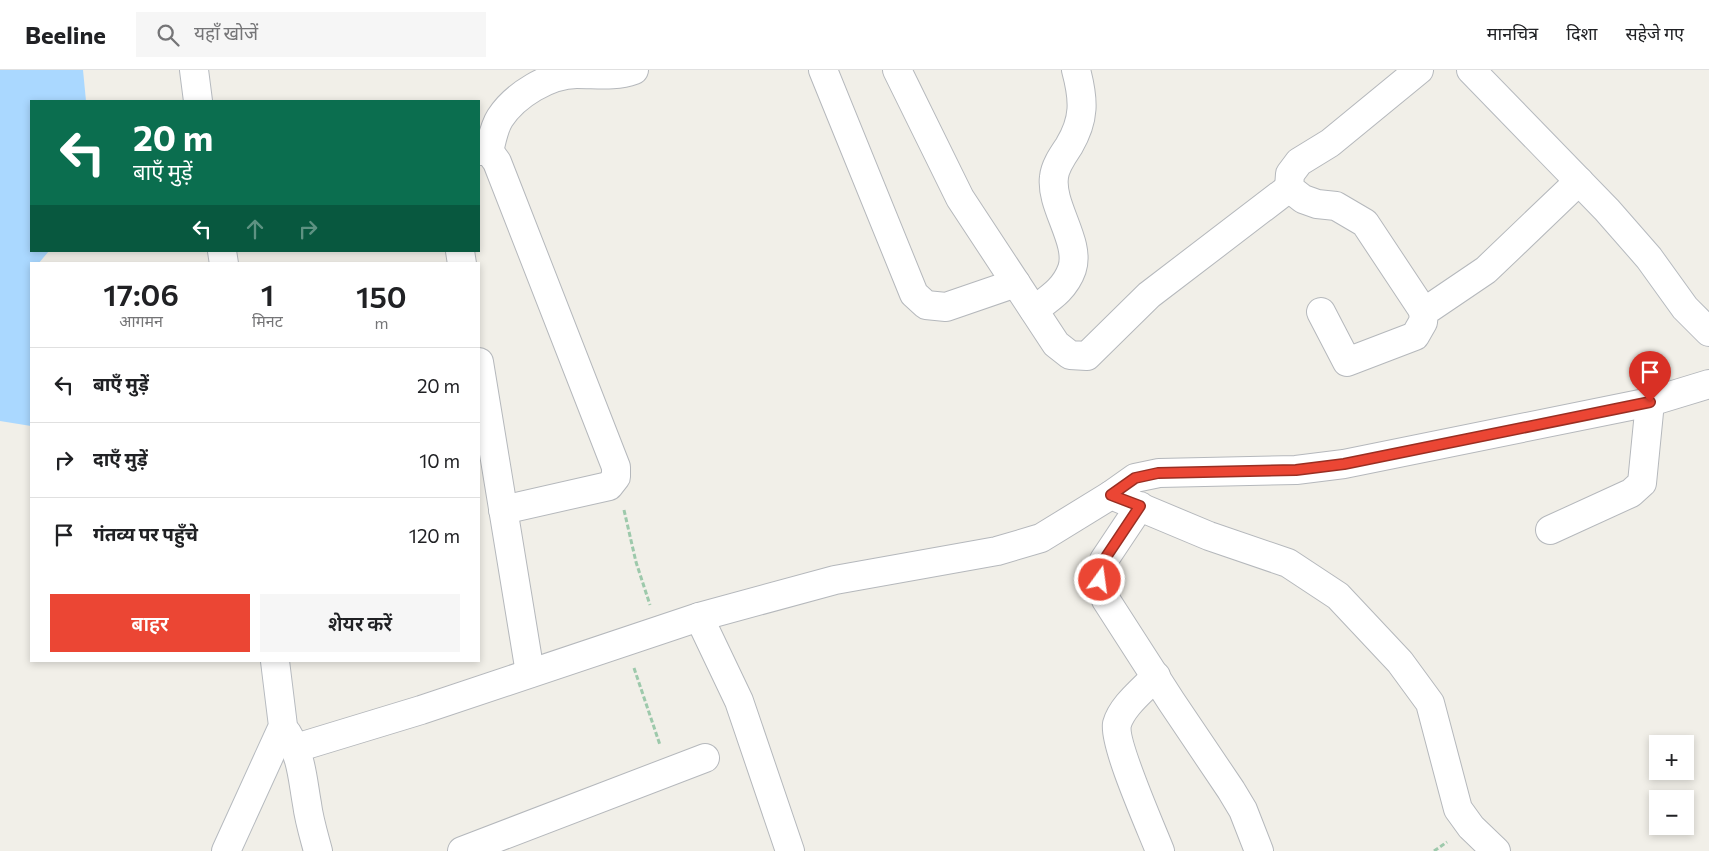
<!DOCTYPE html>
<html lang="hi">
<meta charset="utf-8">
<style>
:root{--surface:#fff;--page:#f6f6f6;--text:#202124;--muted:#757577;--line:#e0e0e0;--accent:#eb4634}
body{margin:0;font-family:Commissioner,"Noto Sans Devanagari",sans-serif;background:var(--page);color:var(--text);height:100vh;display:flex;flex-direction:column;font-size:19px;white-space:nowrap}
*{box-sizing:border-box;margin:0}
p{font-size:16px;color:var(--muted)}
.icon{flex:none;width:28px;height:28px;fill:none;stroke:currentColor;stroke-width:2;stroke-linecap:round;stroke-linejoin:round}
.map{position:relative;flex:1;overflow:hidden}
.drawer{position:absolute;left:30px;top:192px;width:450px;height:400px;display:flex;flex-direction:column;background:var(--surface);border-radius:0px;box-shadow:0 2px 8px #0003}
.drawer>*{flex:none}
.banner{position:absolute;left:30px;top:30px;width:450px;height:152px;border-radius:0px;box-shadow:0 2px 8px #0003;background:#0b6e4f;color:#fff;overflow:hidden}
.tools{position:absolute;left:1649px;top:665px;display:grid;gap:10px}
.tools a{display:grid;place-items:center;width:45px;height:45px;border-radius:0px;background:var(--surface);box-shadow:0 2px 8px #0003;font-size:25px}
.pin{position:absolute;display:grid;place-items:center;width:42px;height:42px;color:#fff;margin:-51px -21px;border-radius:50% 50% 50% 0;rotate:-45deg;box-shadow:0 0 5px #0007}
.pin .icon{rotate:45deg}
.me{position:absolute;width:55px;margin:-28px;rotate:14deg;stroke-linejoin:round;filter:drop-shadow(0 0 4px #0008)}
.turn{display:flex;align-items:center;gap:18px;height:105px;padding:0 20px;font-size:22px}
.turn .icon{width:65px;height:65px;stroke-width:2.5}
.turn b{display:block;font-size:35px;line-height:42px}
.lanes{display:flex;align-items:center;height:48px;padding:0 20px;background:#0003;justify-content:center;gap:25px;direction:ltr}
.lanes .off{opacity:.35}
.eta{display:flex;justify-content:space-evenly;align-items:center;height:85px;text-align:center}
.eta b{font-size:30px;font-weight:600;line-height:35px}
.primary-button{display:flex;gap:10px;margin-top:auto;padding:10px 20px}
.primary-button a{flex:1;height:58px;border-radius:0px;background:var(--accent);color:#fff;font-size:20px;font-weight:600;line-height:58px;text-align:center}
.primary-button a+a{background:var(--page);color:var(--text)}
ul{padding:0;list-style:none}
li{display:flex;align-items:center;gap:15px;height:75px;padding:0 20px;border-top:1px solid var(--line)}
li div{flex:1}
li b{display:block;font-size:19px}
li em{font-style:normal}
header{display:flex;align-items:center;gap:30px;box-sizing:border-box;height:70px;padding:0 25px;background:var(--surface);border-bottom:1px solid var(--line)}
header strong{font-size:24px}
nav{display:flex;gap:28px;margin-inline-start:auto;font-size:18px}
.search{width:350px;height:45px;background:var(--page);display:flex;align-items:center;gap:12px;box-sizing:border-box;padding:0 18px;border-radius:0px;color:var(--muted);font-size:19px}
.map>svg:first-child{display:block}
.water{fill:#aad8ff}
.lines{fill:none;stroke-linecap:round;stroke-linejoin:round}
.street-casing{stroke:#b5b8bc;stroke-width:30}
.secondary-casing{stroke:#b6babf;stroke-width:30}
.path{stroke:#9dc9ab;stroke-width:3;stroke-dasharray:5 2.5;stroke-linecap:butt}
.street{stroke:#fff;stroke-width:28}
.secondary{stroke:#fff;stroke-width:28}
.route-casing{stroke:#992e22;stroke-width:12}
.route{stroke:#eb4634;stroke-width:9}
</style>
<header>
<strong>Beeline</strong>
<div class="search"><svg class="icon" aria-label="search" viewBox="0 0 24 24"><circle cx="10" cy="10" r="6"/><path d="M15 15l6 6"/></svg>यहाँ खोजें</div>
<nav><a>मानचित्र</a><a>दिशा</a><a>सहेजे गए</a></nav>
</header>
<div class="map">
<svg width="1709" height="781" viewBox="0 0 1709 781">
<rect width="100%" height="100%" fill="#f1efe8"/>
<path class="water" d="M 0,0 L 83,0 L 86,31 L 31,31 L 31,181 L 49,181 L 38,194 L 31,194 L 31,356 L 0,351 Z"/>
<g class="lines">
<defs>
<g id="street">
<path d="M 823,0 L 914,224 L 926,235 L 946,237 L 1016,213"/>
<path d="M 897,0 L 960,128 L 1056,274 L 1070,285 L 1087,286 L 1149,225 L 1289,118"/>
<path d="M 1419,0 L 1330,73 L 1299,92 L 1290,104 L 1289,118 L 1303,129 L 1317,134 L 1336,136 L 1365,153 L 1424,242"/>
<path d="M 479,81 L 489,81 L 497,92 L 616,397 L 616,407 L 609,416 L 503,440"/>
<path d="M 489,81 C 492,70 494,57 500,48 C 515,25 549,4 577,4 C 598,4 614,7 634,0"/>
<path d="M 460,181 L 462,194"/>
<path d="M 1034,240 C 1050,228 1065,219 1072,199 C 1081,172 1050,136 1054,107 C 1055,96 1063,85 1069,76 C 1085,49 1084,30 1076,0"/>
<path d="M 1321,242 L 1347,292 L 1415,266 L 1423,252 L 1424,242 L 1486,200 L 1579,111"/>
<path d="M 479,292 L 530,603"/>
<path d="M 1111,425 L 1135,408 L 1159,403 L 1296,400 L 1344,394 L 1650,332 L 1709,314"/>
<path d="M 1140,436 L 1104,490 L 1100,510 L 1106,530 L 1171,631 L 1231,720 L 1243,740 L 1259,781"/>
<path d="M 1550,460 L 1631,423 L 1642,413 L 1650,332"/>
<path d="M 699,547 L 739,631 L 790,781"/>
<path d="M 1156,606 C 1143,620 1122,636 1117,654 C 1113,673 1151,758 1160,781"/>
<path d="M 287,663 C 302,688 302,706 307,734 C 309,750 314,766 318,781"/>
<path d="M 296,678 L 421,640 L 699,547 L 835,510 L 997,481 L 1041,468 L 1111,425 L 1209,466 L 1288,493 L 1338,526 L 1400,592 L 1430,633 L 1458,739 L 1471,757 L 1496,781"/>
<path d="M 462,781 L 705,688"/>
</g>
<g id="secondary">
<path d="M 194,0 L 198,31"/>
<path d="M 1471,0 L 1607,140 L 1649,188 L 1685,238 L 1709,262"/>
<path d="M 222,181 L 224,194"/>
<path d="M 226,781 L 283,656 L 275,591"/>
</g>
</defs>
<use href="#street" class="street-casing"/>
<use href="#secondary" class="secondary-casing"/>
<g class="path">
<path d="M 624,440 L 636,492 L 650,535"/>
<path d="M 634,598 L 660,675"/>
<path d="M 1434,781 L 1447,772"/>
</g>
<use href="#street" class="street"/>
<use href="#secondary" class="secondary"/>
</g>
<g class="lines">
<defs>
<path id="route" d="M 1100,510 L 1104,490 L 1140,436 L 1111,425 L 1135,408 L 1158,403 L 1296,400 L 1344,394 L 1650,332"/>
</defs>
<use href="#route" class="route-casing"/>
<use href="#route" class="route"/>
</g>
</svg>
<div class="tools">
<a>+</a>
<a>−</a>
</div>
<div class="pin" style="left:1650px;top:332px;background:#d93025"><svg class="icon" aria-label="arrive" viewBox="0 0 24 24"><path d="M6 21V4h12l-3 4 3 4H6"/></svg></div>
<svg class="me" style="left:1100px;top:510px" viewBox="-20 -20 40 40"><circle r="17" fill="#eb4634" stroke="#fff" stroke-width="3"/><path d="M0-11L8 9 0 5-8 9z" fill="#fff"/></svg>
<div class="banner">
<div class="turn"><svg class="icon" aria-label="left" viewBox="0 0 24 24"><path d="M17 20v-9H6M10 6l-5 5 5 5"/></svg><div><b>20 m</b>बाएँ मुड़ें</div></div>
<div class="lanes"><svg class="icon" aria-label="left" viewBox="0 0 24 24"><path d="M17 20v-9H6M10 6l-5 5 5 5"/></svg><svg class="icon off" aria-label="ahead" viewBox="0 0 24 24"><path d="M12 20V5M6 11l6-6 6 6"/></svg><svg class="icon off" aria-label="right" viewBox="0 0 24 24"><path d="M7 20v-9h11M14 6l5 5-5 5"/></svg></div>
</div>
<section class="drawer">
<div class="eta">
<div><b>17:06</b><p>आगमन</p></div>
<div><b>1</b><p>मिनट</p></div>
<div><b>150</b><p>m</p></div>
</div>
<ul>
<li><svg class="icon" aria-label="left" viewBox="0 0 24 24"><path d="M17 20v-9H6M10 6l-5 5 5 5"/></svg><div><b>बाएँ मुड़ें</b></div><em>20 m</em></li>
<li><svg class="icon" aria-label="right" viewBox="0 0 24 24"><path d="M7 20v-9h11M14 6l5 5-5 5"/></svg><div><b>दाएँ मुड़ें</b></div><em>10 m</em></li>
<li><svg class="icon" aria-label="arrive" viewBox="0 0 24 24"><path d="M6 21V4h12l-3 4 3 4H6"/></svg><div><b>गंतव्य पर पहुँचे</b></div><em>120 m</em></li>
</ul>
<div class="primary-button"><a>बाहर</a><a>शेयर करें</a></div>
</section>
</div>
